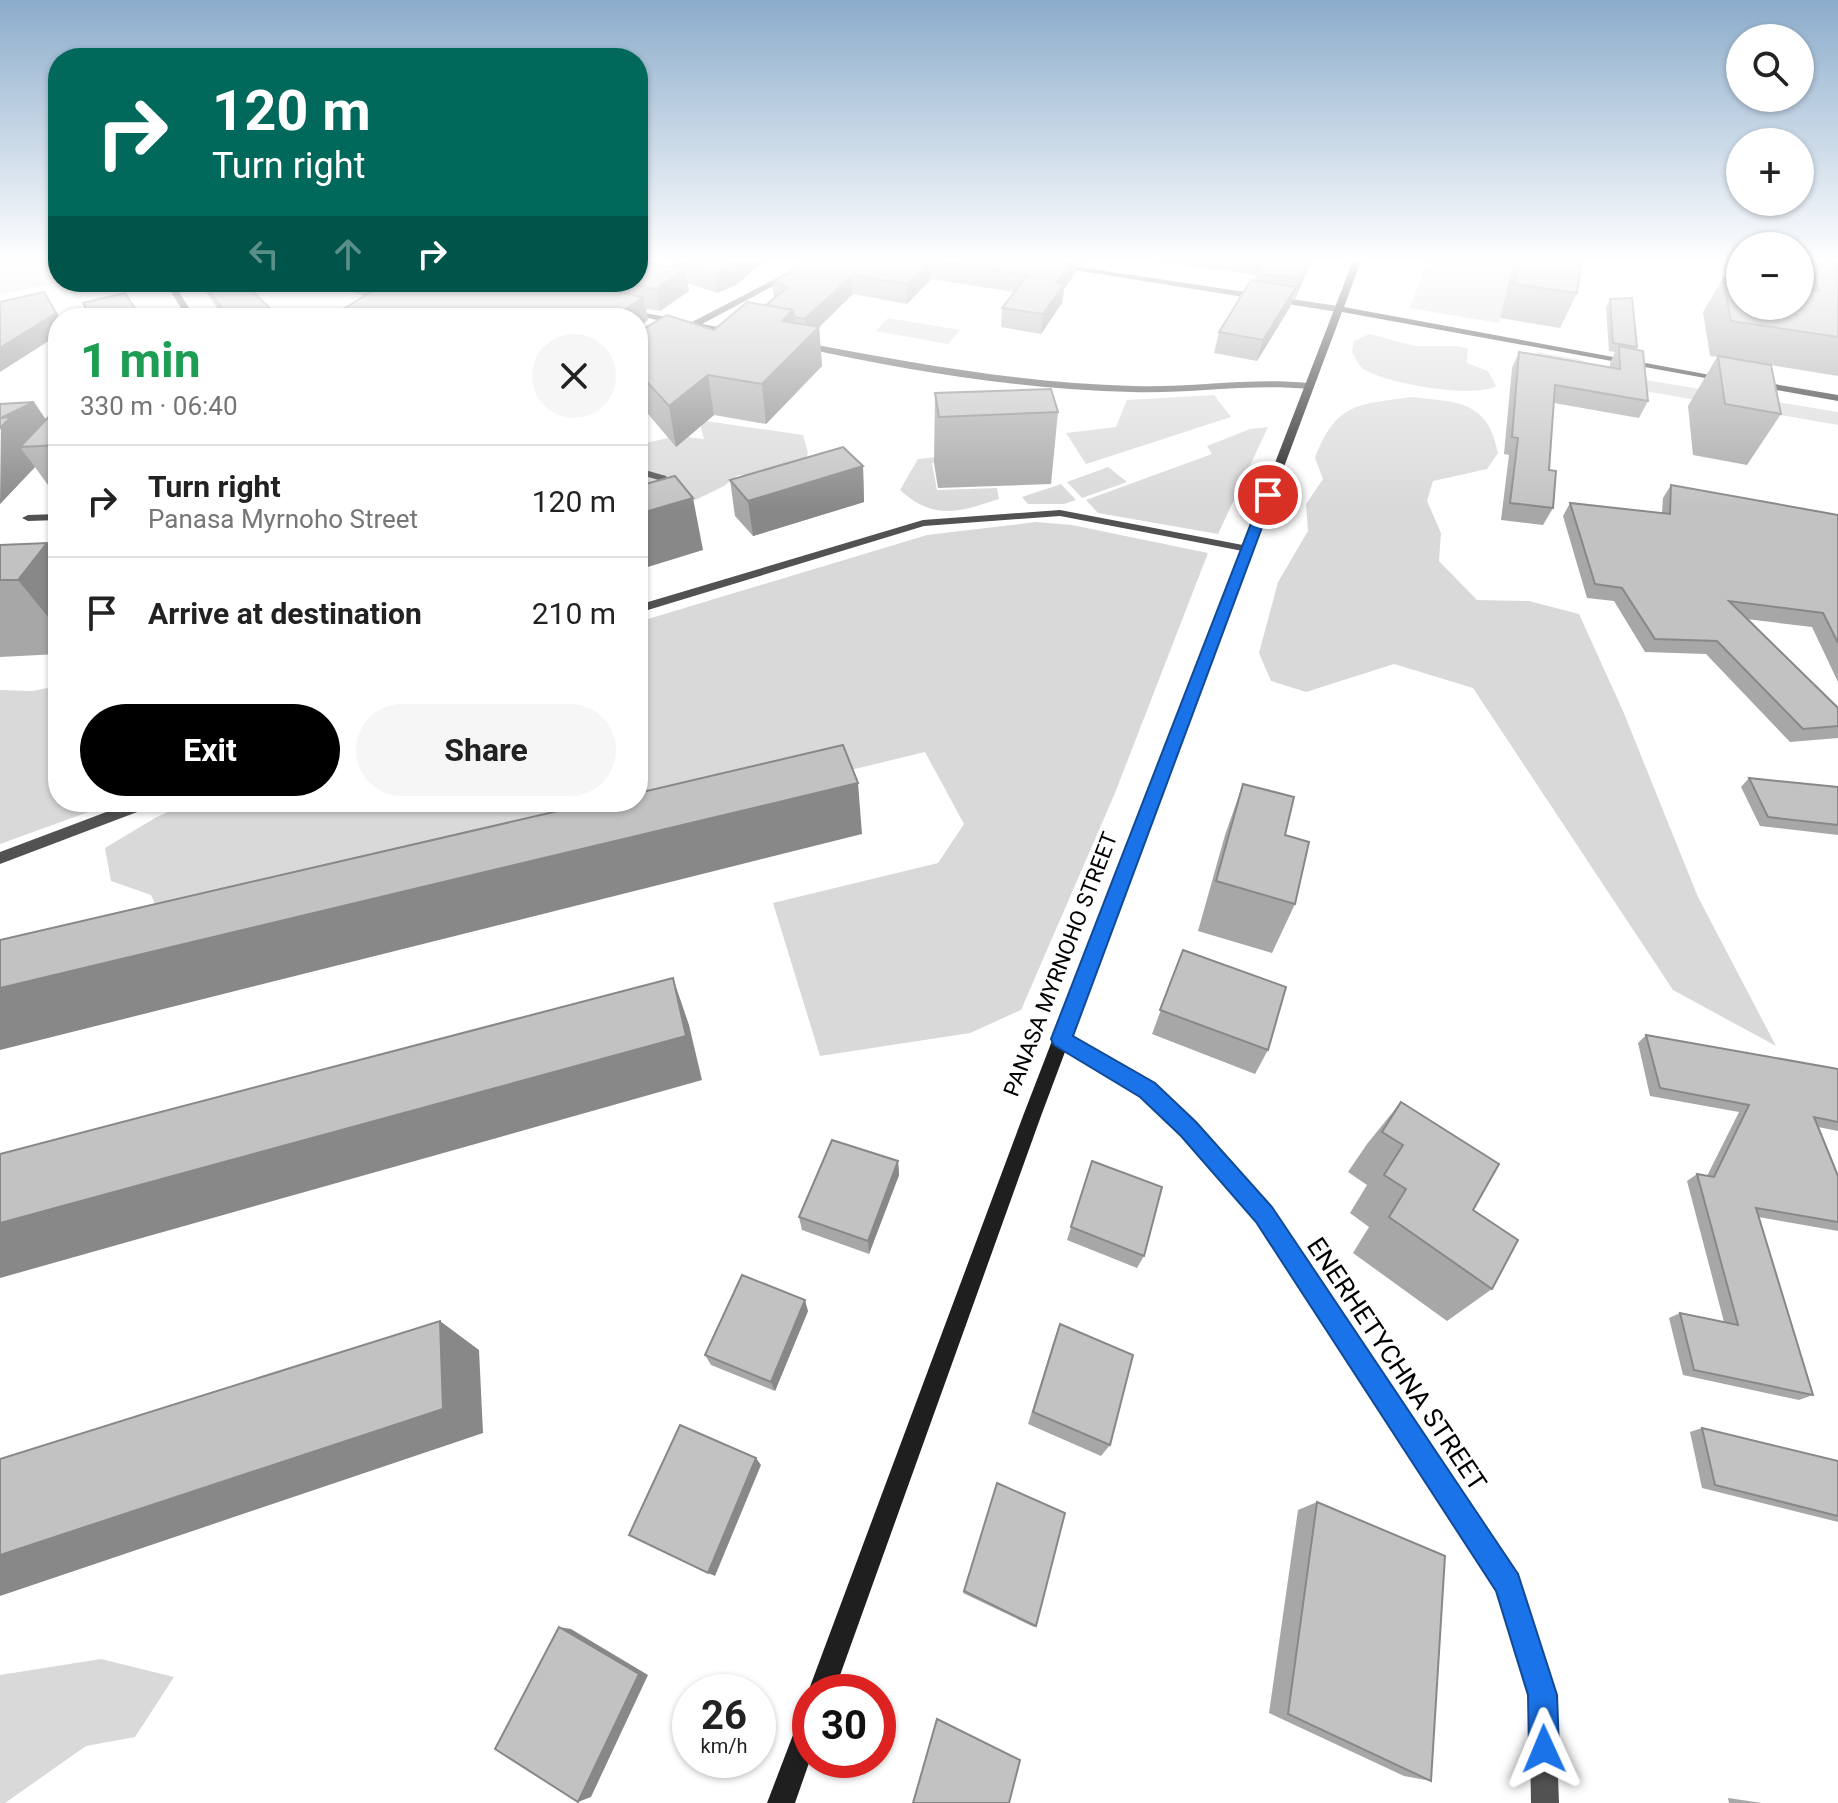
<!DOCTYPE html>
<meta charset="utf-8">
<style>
:root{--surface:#fff;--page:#f6f6f6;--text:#222;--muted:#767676;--line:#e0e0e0;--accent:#000}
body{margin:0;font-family:Roboto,sans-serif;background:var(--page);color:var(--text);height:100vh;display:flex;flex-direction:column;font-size:30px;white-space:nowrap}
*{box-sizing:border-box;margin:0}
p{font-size:26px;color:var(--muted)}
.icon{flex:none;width:44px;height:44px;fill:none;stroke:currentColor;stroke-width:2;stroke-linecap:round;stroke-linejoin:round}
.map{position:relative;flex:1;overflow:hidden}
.sheet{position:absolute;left:48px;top:308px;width:600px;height:504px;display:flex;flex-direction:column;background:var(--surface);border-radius:32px;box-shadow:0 2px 6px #0004}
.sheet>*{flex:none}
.hud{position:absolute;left:48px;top:48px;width:600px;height:244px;border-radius:32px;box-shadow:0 2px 6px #0004;background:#00695c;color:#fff;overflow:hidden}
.tools{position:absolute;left:1726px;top:24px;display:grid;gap:16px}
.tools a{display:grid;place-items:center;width:88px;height:88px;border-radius:50%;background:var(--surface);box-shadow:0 2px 6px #0004;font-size:40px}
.speed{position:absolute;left:672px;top:1674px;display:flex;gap:16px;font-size:40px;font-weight:700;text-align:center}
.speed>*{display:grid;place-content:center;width:104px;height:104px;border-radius:50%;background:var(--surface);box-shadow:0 2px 6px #0004;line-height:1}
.speed small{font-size:20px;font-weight:400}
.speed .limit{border:12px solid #d22;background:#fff;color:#111}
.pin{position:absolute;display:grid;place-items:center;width:68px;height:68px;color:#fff;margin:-34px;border:4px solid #fff;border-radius:50%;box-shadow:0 2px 8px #0007}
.me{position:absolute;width:88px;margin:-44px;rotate:359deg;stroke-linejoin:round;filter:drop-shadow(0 0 6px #0008)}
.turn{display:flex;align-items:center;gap:28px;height:168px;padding:0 32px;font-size:36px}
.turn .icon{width:104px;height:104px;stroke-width:2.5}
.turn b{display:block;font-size:56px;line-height:68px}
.lanes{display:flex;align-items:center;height:76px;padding:0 32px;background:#0003;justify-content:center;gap:40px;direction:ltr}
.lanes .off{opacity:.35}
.round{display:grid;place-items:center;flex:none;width:84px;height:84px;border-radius:42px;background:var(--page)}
.head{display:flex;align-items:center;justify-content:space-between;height:136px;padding:0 32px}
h1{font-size:48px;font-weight:700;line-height:60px;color:#1e9e55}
.action{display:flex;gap:16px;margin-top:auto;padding:16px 32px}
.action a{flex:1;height:92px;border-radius:48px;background:var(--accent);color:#fff;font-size:32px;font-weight:700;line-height:92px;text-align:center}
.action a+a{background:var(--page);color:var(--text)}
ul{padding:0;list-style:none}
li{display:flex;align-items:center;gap:24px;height:112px;padding:0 32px;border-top:2px solid var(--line)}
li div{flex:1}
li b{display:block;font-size:30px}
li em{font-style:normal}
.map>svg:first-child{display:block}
.green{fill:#d9d9d9}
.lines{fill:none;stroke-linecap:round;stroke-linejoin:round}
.street{fill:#525252;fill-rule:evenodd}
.secondary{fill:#1f1f1f;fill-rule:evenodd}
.wall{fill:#a7a7a7}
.shaded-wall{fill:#888}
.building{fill:#c2c2c2;stroke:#888;stroke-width:2}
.route{fill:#1a73e8;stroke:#114b97;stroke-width:2}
.labels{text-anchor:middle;stroke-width:6;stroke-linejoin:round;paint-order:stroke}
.street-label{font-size:22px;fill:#000;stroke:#fff}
.near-street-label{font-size:26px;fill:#000;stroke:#fff}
</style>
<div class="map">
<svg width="1838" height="1803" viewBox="0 0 1838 1803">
<rect width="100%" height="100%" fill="#fff"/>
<g class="green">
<path d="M 0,258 L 58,258 L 59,282 L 0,295 Z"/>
<path d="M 1428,258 L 1533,258 L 1513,260 L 1499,323 L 1410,308 Z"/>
<path d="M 888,318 L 960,330 L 948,344 L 876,331 Z"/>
<path d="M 1369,334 L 1415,346 L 1458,346 L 1468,349 L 1467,363 L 1488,371 L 1496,386 C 1473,399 1382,383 1362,368 C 1358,364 1355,357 1352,352 L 1354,341 Z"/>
<path d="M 1537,352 L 1582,360 L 1592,371 L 1838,412 L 1838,425 L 1536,372 Z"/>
<path d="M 1214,395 L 1231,417 L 1086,464 L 1066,433 L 1116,427 L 1127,400 Z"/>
<path d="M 1411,397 C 1457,402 1488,400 1498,453 L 1487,469 L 1433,481 L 1427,501 L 1441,533 L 1439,561 L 1477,600 L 1529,601 L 1579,614 L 1623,711 L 1698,897 L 1776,1046 L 1673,990 L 1473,688 L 1394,664 L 1306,692 L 1271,681 L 1259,653 L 1278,582 L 1308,531 L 1306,504 L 1323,479 L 1315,458 C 1336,403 1356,405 1411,397 Z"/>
<path d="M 699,420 L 803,435 L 808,453 L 804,465 L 768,474 L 738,475 L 724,486 L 687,504 L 638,494 L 638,445 L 676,436 L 704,439 Z"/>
<path d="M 1268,427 L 1218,534 L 1098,513 L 1086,500 L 1212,454 L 1207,446 L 1250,429 Z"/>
<path d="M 946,456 L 947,462 L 932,463 L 937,490 L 997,488 L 999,499 C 959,512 934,521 900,490 L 918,459 Z"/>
<path d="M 1108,467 L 1127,482 L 1082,498 L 1067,482 Z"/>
<path d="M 1061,484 L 1076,500 L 1064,504 L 1028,504 L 1022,497 Z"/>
<path d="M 1036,522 L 1072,525 L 1208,553 L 1115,793 L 1021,1010 L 970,1033 L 820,1056 L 773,903 L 938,863 L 964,824 L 925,752 L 169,935 L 151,895 L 111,881 L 105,848 L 155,818 L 188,802 L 638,802 L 638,622 L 927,535 Z"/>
<path d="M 58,686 L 58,802 L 116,802 L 0,844 L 0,690 L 32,691 Z"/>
<path d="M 101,1659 L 174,1677 L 135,1737 L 86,1746 L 5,1803 L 0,1803 L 0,1675 Z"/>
</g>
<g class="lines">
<g class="street">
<path d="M 816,258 L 826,258 L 702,324 L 739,331 L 739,335 L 694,328 L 689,330 L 685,326 L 621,312 L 625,309 L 692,322 Z"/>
<path d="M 1052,263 L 1338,306 L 1342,309 L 1338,312 L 1055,267 Z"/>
<path d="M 165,282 L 173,282 L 195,318 L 187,318 Z"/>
<path d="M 802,342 C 911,363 1021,383 1133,386 C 1192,388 1250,377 1309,383 L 1314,386 L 1309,389 C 1250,383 1191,394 1132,392 C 1020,389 907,371 799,347 L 799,343 Z"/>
<path d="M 638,468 L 666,476 L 667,478 L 662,481 L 638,474 Z"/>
<path d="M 1060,510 L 1248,546 L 1254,549 L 1248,552 L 1060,516 L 924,526 L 638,613 L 638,605 L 923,520 Z"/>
<path d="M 58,514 L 58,520 L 28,521 L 22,518 L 28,515 Z"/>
<path d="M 133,802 L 155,802 L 153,806 L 0,864 L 0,852 Z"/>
<path d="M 1061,1031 L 1153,1084 L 1195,1123 L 1271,1208 L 1454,1478 L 1520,1584 L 1555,1695 L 1559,1803 L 1531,1803 L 1529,1695 L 1497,1590 L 1438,1494 L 1257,1222 L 1181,1135 L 1141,1096 L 1055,1044 L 1052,1039 L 1055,1034 Z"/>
</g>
<g class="secondary">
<path d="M 1354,258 L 1362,258 L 1344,307 L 1732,379 L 1727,382 L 1342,312 L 1041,1116 L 834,1692 L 810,1692 L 810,1697 L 808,1692 L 1023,1116 Z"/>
<path d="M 1757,381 L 1838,395 L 1838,401 L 1754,386 L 1754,382 Z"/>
<path d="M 810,1710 L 810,1760 L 795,1803 L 767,1803 L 801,1714 Z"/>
</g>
</g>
<g class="wall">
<path d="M 768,258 L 736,285 L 717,293 L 687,283 L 689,291 L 660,311 L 646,309 L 648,320 L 638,327 L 638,318 L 328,318 L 365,296 L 325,282 L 307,283 L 306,282 L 638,282 L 673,267 L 672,260 Z"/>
<path d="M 828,258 L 1086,258 L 1081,265 L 1076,264 L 1075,273 L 1064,289 L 1062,303 L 1041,334 L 1001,327 L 1002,308 L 1014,292 L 931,279 L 907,304 L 853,294 L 819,327 L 822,366 L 766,424 L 714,415 L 676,447 L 638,402 L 638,332 L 714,330 L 766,305 L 774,299 L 772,282 Z"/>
<path d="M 1133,258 L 1313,258 L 1295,299 L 1293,298 L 1290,307 L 1257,361 L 1214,353 L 1219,332 L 1254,281 L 1256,275 Z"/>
<path d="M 1514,258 L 1582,258 L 1577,293 L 1560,328 L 1500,318 Z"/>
<path d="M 1800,258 L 1838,258 L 1838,376 L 1771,365 L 1781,414 L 1747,465 L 1693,455 L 1688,406 L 1717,357 L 1710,356 L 1703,312 L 1723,278 L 1800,306 Z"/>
<path d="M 199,282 L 249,282 L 254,292 L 280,318 L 224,318 Z"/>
<path d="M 1610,299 L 1637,347 L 1636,350 L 1648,401 L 1639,418 L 1554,403 L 1549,470 L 1553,508 L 1543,525 L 1501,520 L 1509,455 L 1504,454 L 1512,368 L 1519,352 L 1610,367 L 1610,363 L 1615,352 L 1609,351 L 1606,308 Z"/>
<path d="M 935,393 L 1058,412 L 1051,484 L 938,488 L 934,463 Z"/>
<path d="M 34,402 L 46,420 L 58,407 L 58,499 L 35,467 L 0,504 Z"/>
<path d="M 863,466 L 864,502 L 753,536 L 735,516 L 730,480 Z"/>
<path d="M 1671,485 L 1838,515 L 1838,682 L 1812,627 L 1746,619 L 1838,708 L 1838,738 L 1790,742 L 1706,654 L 1645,652 L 1614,601 L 1587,598 L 1563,516 L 1570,503 L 1662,513 L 1663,498 Z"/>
<path d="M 0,544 L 58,557 L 58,654 L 0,657 Z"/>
<path d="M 1749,778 L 1838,787 L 1838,835 L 1760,826 L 1741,787 Z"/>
<path d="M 1243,784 L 1285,835 L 1295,904 L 1272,953 L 1198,931 L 1225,835 Z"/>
<path d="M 1183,950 L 1268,1050 L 1255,1074 L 1152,1034 Z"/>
<path d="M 1646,1035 L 1838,1069 L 1838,1131 L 1818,1127 L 1838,1176 L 1838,1231 L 1758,1217 L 1813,1395 L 1799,1400 L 1683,1375 L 1669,1318 L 1680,1313 L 1724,1322 L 1687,1181 L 1697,1174 L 1707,1176 L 1739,1112 L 1650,1096 L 1638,1043 Z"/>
<path d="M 1401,1102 L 1473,1210 L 1492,1289 L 1447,1321 L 1353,1253 L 1369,1227 L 1350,1213 L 1367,1185 L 1348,1172 L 1367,1144 Z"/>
<path d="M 898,1161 L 899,1175 L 869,1254 L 802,1230 L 799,1217 Z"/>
<path d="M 1092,1161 L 1144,1256 L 1137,1268 L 1067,1240 Z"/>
<path d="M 808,1311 L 775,1391 L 711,1365 L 705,1355 Z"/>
<path d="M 1060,1324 L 1110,1445 L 1101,1456 L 1028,1424 L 1054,1340 Z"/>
<path d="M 1702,1428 L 1838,1461 L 1838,1522 L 1702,1488 L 1690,1432 Z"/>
<path d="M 997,1483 L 1036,1626 L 1034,1627 L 963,1593 Z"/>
<path d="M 1317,1502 L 1431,1781 L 1404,1776 L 1269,1713 L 1298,1510 Z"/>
<path d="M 1728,1798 L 1762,1803 L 1729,1803 Z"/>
</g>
<g class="shaded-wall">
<path d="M 742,258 L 768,258 L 736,285 L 717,293 L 715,274 Z"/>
<path d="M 1075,258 L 1077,258 L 1075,273 L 1064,289 L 1062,303 L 1041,334 L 1043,314 L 1056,283 Z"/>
<path d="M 1310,258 L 1313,258 L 1295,299 L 1300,279 Z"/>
<path d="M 931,260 L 931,279 L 907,304 L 907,284 Z"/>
<path d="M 685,269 L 689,291 L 660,311 L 656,289 Z"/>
<path d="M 852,275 L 853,294 L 819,327 L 822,366 L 766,424 L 762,384 L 807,339 L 805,319 Z"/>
<path d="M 242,282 L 249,282 L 258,301 Z"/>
<path d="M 1296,287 L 1290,307 L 1257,361 L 1263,340 Z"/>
<path d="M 44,292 L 60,318 L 58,318 L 58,335 L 0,372 L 0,348 Z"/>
<path d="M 643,297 L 648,320 L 638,327 L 638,318 L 615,318 Z"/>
<path d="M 583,310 L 585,318 L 573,318 Z"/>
<path d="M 793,310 L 797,349 L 782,321 Z"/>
<path d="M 708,375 L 714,415 L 676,447 L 669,406 Z"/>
<path d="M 34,402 L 58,438 L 20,447 L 35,467 L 0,504 L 1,418 Z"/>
<path d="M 863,466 L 864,502 L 753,536 L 748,501 Z"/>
<path d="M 693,498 L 703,550 L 638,570 L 638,514 Z"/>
<path d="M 47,543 L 58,557 L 58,629 L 18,580 L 0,580 L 0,544 L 23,573 Z"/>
<path d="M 858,783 L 862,834 L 0,1050 L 0,977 Z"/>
<path d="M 673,978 L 689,1025 L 702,1080 L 0,1278 L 0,1223 Z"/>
<path d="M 898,1161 L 899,1175 L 869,1254 L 868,1241 Z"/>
<path d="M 805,1300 L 808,1311 L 775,1391 L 771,1382 Z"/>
<path d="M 440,1321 L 479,1350 L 483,1433 L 0,1596 L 0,1555 Z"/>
<path d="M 756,1458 L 761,1465 L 715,1576 L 708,1573 Z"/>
<path d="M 559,1627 L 571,1629 L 648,1675 L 591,1797 L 578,1802 Z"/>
</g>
<g class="building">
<path d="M 675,258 L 742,258 L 733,265 L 715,274 L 672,260 Z"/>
<path d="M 815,258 L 826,259 L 828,258 L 1075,258 L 1056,283 L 1064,284 L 1043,314 L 1002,308 L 1028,275 L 931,260 L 907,284 L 852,275 L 805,319 L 794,317 L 793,310 L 766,305 L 788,287 L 772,282 Z"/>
<path d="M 1265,258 L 1310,258 L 1300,279 L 1256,273 Z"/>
<path d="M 1520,258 L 1582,258 L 1577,293 L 1514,284 Z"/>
<path d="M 1809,258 L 1838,258 L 1838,337 L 1731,321 L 1723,278 L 1740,280 L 1740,306 L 1800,306 L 1800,289 L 1819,291 Z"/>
<path d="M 638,261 L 685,269 L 656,289 L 619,282 L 638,282 Z"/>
<path d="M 1251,280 L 1296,287 L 1263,340 L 1219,332 Z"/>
<path d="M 203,282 L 243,282 L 280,318 L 229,318 Z"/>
<path d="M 381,282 L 563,282 L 643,297 L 615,317 L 583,310 L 573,318 L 328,318 L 386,283 Z"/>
<path d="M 44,292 L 56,313 L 0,348 L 0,302 Z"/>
<path d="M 125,293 L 141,318 L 91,318 L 83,303 Z"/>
<path d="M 1632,298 L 1637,347 L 1613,343 L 1610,299 Z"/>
<path d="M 747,302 L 793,310 L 782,321 L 819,327 L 762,384 L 708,375 L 669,406 L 638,372 L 638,332 L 667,315 L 714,330 Z"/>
<path d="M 1619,346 L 1643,351 L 1648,401 L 1555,385 L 1549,470 L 1556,471 L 1553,508 L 1510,503 L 1518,438 L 1512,437 L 1519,352 L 1620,369 Z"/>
<path d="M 1718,356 L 1771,365 L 1781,414 L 1725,404 Z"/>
<path d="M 1051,389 L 1058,412 L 939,417 L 935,393 Z"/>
<path d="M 34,402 L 1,418 L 11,417 L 0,428 L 0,404 Z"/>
<path d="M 58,407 L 58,445 L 20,447 Z"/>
<path d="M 843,447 L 863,466 L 748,501 L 730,480 Z"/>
<path d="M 675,476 L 693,498 L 638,514 L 638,486 Z"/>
<path d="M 1671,485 L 1838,515 L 1838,643 L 1823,613 L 1729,601 L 1838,708 L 1838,726 L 1803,729 L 1717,641 L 1655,639 L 1622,588 L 1595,584 L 1570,503 L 1670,514 Z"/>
<path d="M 47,543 L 18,580 L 0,580 L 0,545 Z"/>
<path d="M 843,745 L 858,783 L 0,988 L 0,940 L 597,802 L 638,802 L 638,793 Z"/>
<path d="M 1749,778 L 1838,787 L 1838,825 L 1768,817 Z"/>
<path d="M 1243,784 L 1294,797 L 1285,835 L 1309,842 L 1295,904 L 1216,881 Z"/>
<path d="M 1183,950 L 1286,987 L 1268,1050 L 1160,1010 Z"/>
<path d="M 673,978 L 686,1036 L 0,1223 L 0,1154 Z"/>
<path d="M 1646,1035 L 1838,1069 L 1838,1122 L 1814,1117 L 1838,1176 L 1838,1222 L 1756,1208 L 1813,1395 L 1694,1370 L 1680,1313 L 1738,1325 L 1697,1174 L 1714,1177 L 1749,1105 L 1660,1088 Z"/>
<path d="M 1401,1102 L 1499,1164 L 1473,1210 L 1518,1240 L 1492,1289 L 1389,1217 L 1406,1189 L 1384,1175 L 1403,1145 L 1382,1132 Z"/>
<path d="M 832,1140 L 898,1161 L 868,1241 L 799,1217 Z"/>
<path d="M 1092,1161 L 1162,1187 L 1144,1256 L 1071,1227 Z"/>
<path d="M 742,1275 L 805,1300 L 771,1382 L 705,1355 Z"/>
<path d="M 440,1321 L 443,1409 L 0,1555 L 0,1459 Z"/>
<path d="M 1060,1324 L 1133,1355 L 1110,1445 L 1033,1412 Z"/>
<path d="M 680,1425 L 756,1458 L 708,1573 L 629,1535 Z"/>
<path d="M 1702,1428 L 1838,1461 L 1838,1516 L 1715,1485 Z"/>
<path d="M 997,1483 L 1065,1513 L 1036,1626 L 964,1591 Z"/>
<path d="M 1317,1502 L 1445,1556 L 1431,1781 L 1288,1714 Z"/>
<path d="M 559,1627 L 639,1674 L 578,1802 L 495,1749 Z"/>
<path d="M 937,1719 L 1020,1760 L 1009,1803 L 913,1803 Z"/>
</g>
<linearGradient id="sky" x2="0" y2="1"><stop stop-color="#8baccb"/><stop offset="0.51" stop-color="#fff"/><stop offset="1" stop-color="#fff" stop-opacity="0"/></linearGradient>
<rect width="1838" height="510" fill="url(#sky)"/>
<path class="route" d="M 1268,491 L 1274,495 L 1073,1036 L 1155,1083 L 1196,1122 L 1272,1207 L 1518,1574 L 1557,1695 L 1559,1749 L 1554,1760 L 1544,1764 L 1533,1760 L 1529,1749 L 1528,1695 L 1496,1591 L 1256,1222 L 1181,1136 L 1140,1097 L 1054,1045 L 1051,1039 L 1262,495 Z"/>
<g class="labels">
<g class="street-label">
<text transform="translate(1060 964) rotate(-69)" y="8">PANASA MYRNOHO STREET</text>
</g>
<g class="near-street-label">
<text transform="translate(1397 1364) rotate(56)" y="9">ENERHETYCHNA STREET</text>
</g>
</g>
</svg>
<div class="tools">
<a><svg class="icon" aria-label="search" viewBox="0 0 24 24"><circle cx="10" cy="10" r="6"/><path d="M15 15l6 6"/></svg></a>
<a>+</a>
<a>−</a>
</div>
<div class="speed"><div>26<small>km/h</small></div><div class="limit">30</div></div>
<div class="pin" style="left:1268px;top:495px;background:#d93025"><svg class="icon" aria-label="arrive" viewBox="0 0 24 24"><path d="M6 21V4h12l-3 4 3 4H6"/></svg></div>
<svg class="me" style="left:1544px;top:1749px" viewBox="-20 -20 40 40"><path d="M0-17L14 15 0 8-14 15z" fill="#1a73e8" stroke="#fff" stroke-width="4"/></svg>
<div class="hud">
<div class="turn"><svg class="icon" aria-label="right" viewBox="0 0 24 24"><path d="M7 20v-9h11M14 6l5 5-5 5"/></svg><div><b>120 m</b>Turn right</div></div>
<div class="lanes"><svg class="icon off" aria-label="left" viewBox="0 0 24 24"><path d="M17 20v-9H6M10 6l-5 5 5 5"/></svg><svg class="icon off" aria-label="ahead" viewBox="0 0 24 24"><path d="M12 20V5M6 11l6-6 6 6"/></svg><svg class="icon" aria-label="right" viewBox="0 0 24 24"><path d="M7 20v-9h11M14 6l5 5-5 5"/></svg></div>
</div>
<section class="sheet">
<div class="head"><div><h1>1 min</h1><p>330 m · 06:40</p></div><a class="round"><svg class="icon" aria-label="close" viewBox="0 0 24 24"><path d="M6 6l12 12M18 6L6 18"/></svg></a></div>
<ul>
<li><svg class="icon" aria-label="right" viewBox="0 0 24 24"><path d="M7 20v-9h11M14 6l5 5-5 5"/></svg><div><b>Turn right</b><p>Panasa Myrnoho Street</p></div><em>120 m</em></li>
<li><svg class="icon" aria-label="arrive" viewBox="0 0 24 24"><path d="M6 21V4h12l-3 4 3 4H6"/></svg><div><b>Arrive at destination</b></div><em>210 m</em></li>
</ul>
<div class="action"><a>Exit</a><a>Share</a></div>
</section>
</div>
